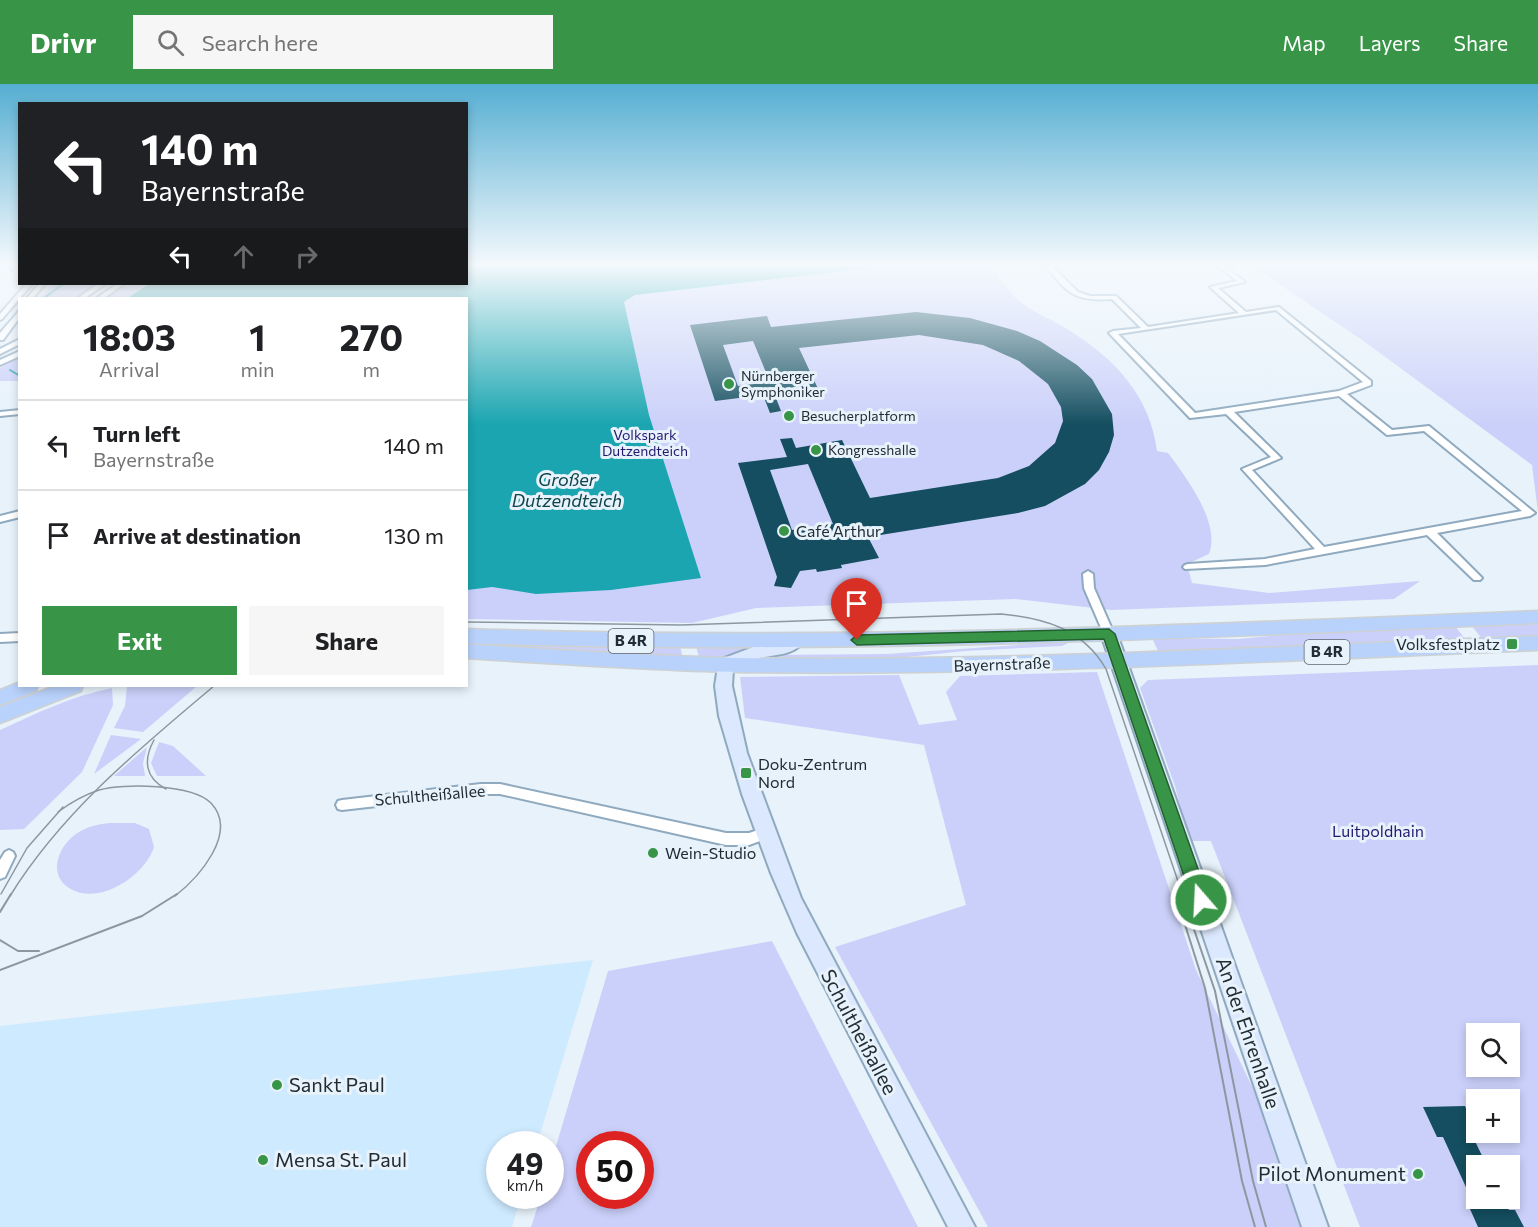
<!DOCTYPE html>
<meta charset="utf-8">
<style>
:root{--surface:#fff;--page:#f6f6f6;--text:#202124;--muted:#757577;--line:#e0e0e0;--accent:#389547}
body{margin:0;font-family:Commissioner,sans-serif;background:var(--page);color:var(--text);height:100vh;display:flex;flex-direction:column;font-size:22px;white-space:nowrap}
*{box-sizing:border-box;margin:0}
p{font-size:20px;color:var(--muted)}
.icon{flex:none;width:33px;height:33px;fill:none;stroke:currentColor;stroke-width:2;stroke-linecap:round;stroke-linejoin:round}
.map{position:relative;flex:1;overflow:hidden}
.details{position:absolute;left:18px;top:213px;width:450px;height:390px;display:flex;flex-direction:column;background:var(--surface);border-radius:0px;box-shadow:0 3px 9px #0003}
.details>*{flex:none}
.hud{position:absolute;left:18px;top:18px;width:450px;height:183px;border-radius:0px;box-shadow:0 3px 9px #0003;background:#202124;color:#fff;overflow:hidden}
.buttons{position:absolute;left:1466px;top:939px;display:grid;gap:12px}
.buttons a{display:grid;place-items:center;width:54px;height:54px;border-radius:0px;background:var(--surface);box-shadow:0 3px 9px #0003;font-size:30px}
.speed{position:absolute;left:486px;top:1047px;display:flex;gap:12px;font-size:30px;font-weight:700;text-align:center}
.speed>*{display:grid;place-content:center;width:78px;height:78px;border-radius:50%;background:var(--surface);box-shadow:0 3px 9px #0003;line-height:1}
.speed small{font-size:15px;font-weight:400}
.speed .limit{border:9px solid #d22;background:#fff;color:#111}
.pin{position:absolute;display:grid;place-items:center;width:51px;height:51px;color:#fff;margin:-62px -26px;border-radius:50% 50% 50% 0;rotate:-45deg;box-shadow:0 0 6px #0007}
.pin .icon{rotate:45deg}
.me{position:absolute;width:66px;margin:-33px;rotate:341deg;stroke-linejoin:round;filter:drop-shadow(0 0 4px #0008)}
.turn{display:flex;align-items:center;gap:21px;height:126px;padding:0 24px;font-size:27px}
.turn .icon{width:78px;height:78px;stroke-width:2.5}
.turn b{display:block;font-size:42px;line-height:51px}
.lanes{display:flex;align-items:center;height:57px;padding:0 24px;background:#0003;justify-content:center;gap:30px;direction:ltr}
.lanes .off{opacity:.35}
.eta{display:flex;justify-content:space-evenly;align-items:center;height:102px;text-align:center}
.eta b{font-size:36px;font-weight:700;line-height:42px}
.cta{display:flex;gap:12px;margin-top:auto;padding:12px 24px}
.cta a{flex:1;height:69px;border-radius:0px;background:var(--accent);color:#fff;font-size:24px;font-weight:700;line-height:69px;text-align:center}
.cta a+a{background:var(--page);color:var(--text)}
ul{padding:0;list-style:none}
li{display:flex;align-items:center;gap:18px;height:90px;padding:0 24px;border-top:2px solid var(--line)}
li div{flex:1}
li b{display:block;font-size:22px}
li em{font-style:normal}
header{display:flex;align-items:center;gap:36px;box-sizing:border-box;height:84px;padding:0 30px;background:var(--accent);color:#fff}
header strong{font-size:28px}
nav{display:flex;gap:33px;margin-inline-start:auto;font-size:21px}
.search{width:420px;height:54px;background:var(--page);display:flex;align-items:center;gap:15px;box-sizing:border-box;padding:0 21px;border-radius:0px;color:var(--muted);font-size:22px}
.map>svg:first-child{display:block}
.built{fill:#ceeaff}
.green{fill:#cbd0fa;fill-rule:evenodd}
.water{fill:#1aa5b0}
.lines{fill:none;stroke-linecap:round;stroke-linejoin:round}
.stream{stroke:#1aa5b0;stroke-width:2}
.building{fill:#144e60;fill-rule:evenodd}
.street-casing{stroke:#8fa9be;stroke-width:4}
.secondary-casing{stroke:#8fa9be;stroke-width:4}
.primary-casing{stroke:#ced1d2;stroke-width:3}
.street{fill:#fff;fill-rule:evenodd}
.secondary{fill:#dce8fe;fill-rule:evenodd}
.primary{fill:#b9d2fc;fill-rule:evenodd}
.tram-far1{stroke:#8c97a0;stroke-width:1.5}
.tram{stroke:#8c97a0;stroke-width:2}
.route{fill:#389547;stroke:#24612e;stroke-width:1.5}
.poi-dot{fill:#389547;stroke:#e7f2fb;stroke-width:2}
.labels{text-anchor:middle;stroke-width:6;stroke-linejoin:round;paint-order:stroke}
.far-poi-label{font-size:14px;fill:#212c34;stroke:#e7f2fb;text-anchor:start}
.far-park-label{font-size:14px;fill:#24186e;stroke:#e7f2fb}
.shield{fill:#e7f2fb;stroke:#5c6770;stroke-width:1.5}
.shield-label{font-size:15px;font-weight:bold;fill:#212c34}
.poi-label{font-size:16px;fill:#212c34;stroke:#e7f2fb;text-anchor:start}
.street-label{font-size:16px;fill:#212c34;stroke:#e7f2fb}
.park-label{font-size:16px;fill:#24186e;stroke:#e7f2fb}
.water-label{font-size:18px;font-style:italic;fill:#0e454a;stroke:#e7f2fb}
.near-street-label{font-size:20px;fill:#212c34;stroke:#e7f2fb}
.near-poi-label{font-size:20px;fill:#212c34;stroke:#e7f2fb;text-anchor:start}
</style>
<header>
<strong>Drivr</strong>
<div class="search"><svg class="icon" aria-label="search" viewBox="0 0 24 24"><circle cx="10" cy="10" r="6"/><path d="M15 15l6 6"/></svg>Search here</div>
<nav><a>Map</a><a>Layers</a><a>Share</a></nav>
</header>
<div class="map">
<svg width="1538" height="1143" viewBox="0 0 1538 1143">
<rect width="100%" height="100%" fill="#e7f2fb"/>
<path class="built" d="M 593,876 L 537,1060 L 500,1060 L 500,1112 L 521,1112 L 512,1143 L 0,1143 L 0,942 Z"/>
<g class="green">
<path d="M 467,181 L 991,181 C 1000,194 1009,210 1023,220 C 1037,230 1053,236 1067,245 C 1114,274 1150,311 1157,367 L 1168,369 C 1186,393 1221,439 1209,470 L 1187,480 L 1192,499 L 1269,509 L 1420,497 L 1394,515 L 1111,526 L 1015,515 L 756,524 L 692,539 L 467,535 L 466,214 L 106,214 L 127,200 L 466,200 Z"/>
<path d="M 1251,181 L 1538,181 L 1538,428 L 1532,381 L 1365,258 Z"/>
<path d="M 53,200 L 95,200 L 74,214 L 41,214 Z"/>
<path d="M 19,272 L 19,297 L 0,297 L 0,284 Z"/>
<path d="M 1538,539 L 1538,553 L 1483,556 L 1471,541 Z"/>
<path d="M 1455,542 L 1466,556 L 1159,569 L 1152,554 L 1238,555 L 1335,546 Z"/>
<path d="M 467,558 L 680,562 L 683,575 L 467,561 Z"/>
<path d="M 1060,558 L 1068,559 L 1062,562 L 965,567 L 868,577 L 757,575 L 768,571 L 887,570 Z"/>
<path d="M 696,562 L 746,563 L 746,565 L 733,573 L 700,577 Z"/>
<path d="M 1538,581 L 1538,1143 L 1360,1143 L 1211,757 L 1189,757 L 1175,702 L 1140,604 L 1148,596 ZM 1476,950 L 1509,950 L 1509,982 L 1476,982 ZM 1476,1016 L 1509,1016 L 1509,1048 L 1476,1048 ZM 1476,1082 L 1509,1082 L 1509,1114 L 1476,1114 Z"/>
<path d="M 1097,588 L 1196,886 L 1273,1046 L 1308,1143 L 988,1143 L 835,863 L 966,821 L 924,661 L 745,634 L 740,593 L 899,591 L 919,641 L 957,636 L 946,608 L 960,592 Z"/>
<path d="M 127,602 L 197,602 L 143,648 L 114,644 L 125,622 Z"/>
<path d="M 112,604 L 113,621 L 82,688 L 24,745 L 0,746 L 0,646 C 37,629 72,612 112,604 Z"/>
<path d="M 111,651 L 141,655 L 94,690 Z"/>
<path d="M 159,658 L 173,662 L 206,692 L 157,692 L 151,679 Z"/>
<path d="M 147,663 L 143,679 L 145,692 L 114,692 Z"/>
<path d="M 110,739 L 135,739 L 149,745 L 154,763 C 145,792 98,823 69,804 C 46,789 60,759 79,748 C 89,742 99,740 110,739 Z"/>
<path d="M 772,857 L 918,1143 L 531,1143 L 541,1112 L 550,1112 L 551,1079 L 608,887 ZM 590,1060 L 640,1060 L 640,1112 L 590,1112 Z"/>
</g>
<path class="water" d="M 467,181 L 896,181 L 635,211 L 624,218 L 649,331 L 701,494 L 611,506 L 536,510 L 492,503 L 467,506 L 466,214 L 128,214 L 149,200 L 466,200 Z"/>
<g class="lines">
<g class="stream">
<path d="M 9,181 L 8,184 L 12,187"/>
<path d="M 44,214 L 63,200"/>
<path d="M 10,286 L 20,292"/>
</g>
</g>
<g class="building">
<path d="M 916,228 L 970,234 L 1017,247 L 1040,257 L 1077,281 L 1092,295 L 1112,330 L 1114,351 L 1109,368 L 1099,386 L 1085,400 L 1045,422 L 1018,429 L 868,453 L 879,474 L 841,481 L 842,484 L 817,488 L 816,485 L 800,487 L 791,504 L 774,502 L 777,493 L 738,379 L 787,373 L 780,355 L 792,354 L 796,364 L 842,356 L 870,414 L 998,394 L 1029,382 L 1055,359 L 1063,337 L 1061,323 L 1048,300 L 1019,277 L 983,261 L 919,251 L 799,264 L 820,309 L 776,314 L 781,327 L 770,329 L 763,311 L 715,317 L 690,241 L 767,232 L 771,243 ZM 753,257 L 770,298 L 738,302 L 723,261 ZM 808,380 L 833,440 L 792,446 L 770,386 Z"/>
<path d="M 1465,1022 L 1480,1053 L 1473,1053 L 1487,1082 L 1476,1082 L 1476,1114 L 1503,1114 L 1509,1126 L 1515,1126 L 1524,1143 L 1478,1143 L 1470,1125 L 1476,1125 L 1443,1053 L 1437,1053 L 1423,1023 Z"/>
</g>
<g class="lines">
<defs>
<g id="street">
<path d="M 1045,181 L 1051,181 L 1078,208 L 1090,212 L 1116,212 L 1148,243 L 1239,229 L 1210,203 L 1237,197 L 1217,181 L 1223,181 L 1245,198 L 1218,204 L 1246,228 L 1279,223 L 1371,297 L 1371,301 L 1347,310 L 1392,346 L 1429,342 L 1535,429 L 1530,432 L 1437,449 L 1482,494 L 1480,496 L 1474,496 L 1427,451 L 1265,481 L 1185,485 L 1183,483 L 1185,481 L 1188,480 L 1265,475 L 1315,465 L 1242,385 L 1271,373 L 1226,330 L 1190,334 L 1109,249 L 1113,247 L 1141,244 L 1112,215 C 1075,218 1067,209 1045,181 ZM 1276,226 L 1363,298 L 1339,307 L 1195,329 L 1118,250 ZM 1339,312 L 1387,351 L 1424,347 L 1522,427 L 1324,463 L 1252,386 L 1281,374 L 1234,328 Z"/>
<path d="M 26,200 L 32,200 L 2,235 L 0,236 L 0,230 Z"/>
<path d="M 39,200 L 45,200 L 33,214 L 27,214 Z"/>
<path d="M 98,200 L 105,200 L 85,214 L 78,214 Z"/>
<path d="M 117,200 L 124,200 L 104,214 L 97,214 Z"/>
<path d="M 20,226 L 20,233 L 3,256 L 0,256 L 0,249 Z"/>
<path d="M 20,255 L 20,260 L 0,270 L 0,265 Z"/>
<path d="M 20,267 L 20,272 L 0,281 L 0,276 Z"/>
<path d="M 20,326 L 20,330 L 0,332 L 0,328 Z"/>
<path d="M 20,427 L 20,433 L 0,438 L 0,432 Z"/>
<path d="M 1088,487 L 1093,490 L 1094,504 L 1114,550 L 1113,553 L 1105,553 L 1084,504 L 1083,490 Z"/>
<path d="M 20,549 L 20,557 L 0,558 L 0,550 Z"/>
<path d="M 481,700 L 500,700 L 726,749 L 749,749 L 764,744 L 768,746 L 770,750 L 768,754 L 749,761 L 726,761 L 500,710 L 481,710 L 342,726 L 338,725 L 336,721 L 338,717 L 342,716 Z"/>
<path d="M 9,766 L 13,768 L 15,772 L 5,793 L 0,795 L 0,776 L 5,768 Z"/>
</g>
<g id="secondary">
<path d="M 1109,544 L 1117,550 L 1328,1143 L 1302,1143 L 1101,550 Z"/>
<path d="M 796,550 L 804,556 C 795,573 771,570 756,575 C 748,578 741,581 733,585 L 732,602 L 747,669 L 801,814 L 975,1143 L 948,1143 L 797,849 L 771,789 L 742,710 L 719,632 L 715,602 L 719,576 L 756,562 L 774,560 Z"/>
</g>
<g id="primary">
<path d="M 1538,527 L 1538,539 C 1181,555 824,571 466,559 L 466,545 C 824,557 1181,542 1538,527 Z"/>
<path d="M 1538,552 L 1538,566 C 1271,577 1003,592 736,588 C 646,586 556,580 466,574 L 466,560 C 556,566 646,572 736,574 C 1003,578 1271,563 1538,552 Z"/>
<path d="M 20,598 L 20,602 L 38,602 L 36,607 L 0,621 L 0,606 Z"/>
<path d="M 55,602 L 83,602 L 81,607 L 0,639 L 0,623 Z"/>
</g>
</defs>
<use href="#street" class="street-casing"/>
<use href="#secondary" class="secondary-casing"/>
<use href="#primary" class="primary-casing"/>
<use href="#street" class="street"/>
<use href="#secondary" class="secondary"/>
<use href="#primary" class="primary"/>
<g class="tram-far1">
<path d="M 466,538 L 681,541 L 1001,530 C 1045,534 1083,545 1106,585 L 1183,812"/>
<path d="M 154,656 C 143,676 145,694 166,705"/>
<path d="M 58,728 C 70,719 84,711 99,706 C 123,699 192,700 211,719 C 239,749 198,794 175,812"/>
<path d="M 1,810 L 27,764 L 63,723"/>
<path d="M 10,812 C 62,728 139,665 214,602"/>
</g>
<g class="tram">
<path d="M 1182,810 L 1215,907 L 1253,1097 L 1266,1143"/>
<path d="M 1176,812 L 1205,904 L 1242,1097 L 1255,1143"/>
<path d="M 0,828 L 11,810"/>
<path d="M 0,856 L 18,867 L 39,867"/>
<path d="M 0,886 L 142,832 L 177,810"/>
</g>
</g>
<linearGradient id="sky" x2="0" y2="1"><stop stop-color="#55aed2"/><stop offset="0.53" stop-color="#f4f9fd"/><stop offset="1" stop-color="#f4f9fd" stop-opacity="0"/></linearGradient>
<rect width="1538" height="341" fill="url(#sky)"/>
<path class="route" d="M 1109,545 L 1115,550 L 1209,816 L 1207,821 L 1201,824 L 1195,821 L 1192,816 L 1104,555 L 857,561 L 851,556 L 857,551 Z"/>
<g class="poi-dot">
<circle cx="729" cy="300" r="6"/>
<circle cx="789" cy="332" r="6"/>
<circle cx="816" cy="366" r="6"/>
<circle cx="784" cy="447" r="6"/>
<rect x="1506" y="554" width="12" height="12" rx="3"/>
<rect x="740" y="683" width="12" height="12" rx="3"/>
<circle cx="653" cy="769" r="6"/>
<circle cx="277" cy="1001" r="6"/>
<circle cx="263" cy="1076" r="6"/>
<circle cx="1418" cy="1090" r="6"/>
</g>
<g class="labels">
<g class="far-poi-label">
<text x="741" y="297">Nürnberger<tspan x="741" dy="16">Symphoniker</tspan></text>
<text x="801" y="337">Besucherplatform</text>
<text x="828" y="371">Kongresshalle</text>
</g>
<g class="far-park-label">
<text x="645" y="356">Volkspark<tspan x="645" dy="16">Dutzendteich</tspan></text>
</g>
<g class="shield">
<rect x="608.5" y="545" width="45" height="24" rx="4.5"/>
<rect x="1304.5" y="556" width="45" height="24" rx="4.5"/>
</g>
<g class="shield-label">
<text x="631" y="562">B 4R</text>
<text x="1327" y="573">B 4R</text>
</g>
<g class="poi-label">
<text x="796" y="453">Café Arthur</text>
<text x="1500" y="566" text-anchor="end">Volksfestplatz</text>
<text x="758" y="686">Doku-Zentrum<tspan x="758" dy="18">Nord</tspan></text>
<text x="665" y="775">Wein-Studio</text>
</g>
<g class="street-label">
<text transform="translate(1002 580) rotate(-2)" y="6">Bayernstraße</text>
<text transform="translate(430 711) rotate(-5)" y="6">Schultheißallee</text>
</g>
<g class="park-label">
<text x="1378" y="753">Luitpoldhain</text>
</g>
<g class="water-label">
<text x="567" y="402">Großer<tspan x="567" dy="21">Dutzendteich</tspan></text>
</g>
<g class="near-street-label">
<text transform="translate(859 948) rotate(62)" y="7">Schultheißallee</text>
<text transform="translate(1248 949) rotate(71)" y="7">An der Ehrenhalle</text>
</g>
<g class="near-poi-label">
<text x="289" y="1008">Sankt Paul</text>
<text x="275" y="1083">Mensa St. Paul</text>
<text x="1406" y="1097" text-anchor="end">Pilot Monument</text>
</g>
</g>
</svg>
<div class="buttons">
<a><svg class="icon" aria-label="search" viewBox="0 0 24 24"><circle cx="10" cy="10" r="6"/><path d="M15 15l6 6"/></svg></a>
<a>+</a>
<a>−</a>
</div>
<div class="speed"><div>49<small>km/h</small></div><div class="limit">50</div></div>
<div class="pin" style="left:857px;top:556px;background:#d93025"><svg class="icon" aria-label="arrive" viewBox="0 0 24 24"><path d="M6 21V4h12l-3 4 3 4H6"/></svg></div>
<svg class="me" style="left:1201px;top:816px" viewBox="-20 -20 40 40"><circle r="17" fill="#389547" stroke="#fff" stroke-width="3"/><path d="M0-11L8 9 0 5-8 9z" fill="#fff"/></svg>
<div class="hud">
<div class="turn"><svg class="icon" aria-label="left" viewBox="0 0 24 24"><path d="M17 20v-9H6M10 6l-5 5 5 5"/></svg><div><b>140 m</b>Bayernstraße</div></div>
<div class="lanes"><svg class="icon" aria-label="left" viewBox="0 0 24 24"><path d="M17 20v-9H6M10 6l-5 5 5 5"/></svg><svg class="icon off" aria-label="ahead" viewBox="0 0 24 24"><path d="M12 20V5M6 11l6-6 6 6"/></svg><svg class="icon off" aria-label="right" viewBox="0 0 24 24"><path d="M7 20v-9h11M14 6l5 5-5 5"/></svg></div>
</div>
<section class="details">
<div class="eta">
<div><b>18:03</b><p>Arrival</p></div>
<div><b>1</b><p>min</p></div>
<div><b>270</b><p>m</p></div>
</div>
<ul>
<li><svg class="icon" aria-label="left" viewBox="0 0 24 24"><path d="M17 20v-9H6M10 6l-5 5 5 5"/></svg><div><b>Turn left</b><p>Bayernstraße</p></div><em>140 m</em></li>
<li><svg class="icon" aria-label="arrive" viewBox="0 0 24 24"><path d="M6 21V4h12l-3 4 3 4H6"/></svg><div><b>Arrive at destination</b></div><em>130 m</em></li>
</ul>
<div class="cta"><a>Exit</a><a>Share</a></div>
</section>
</div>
